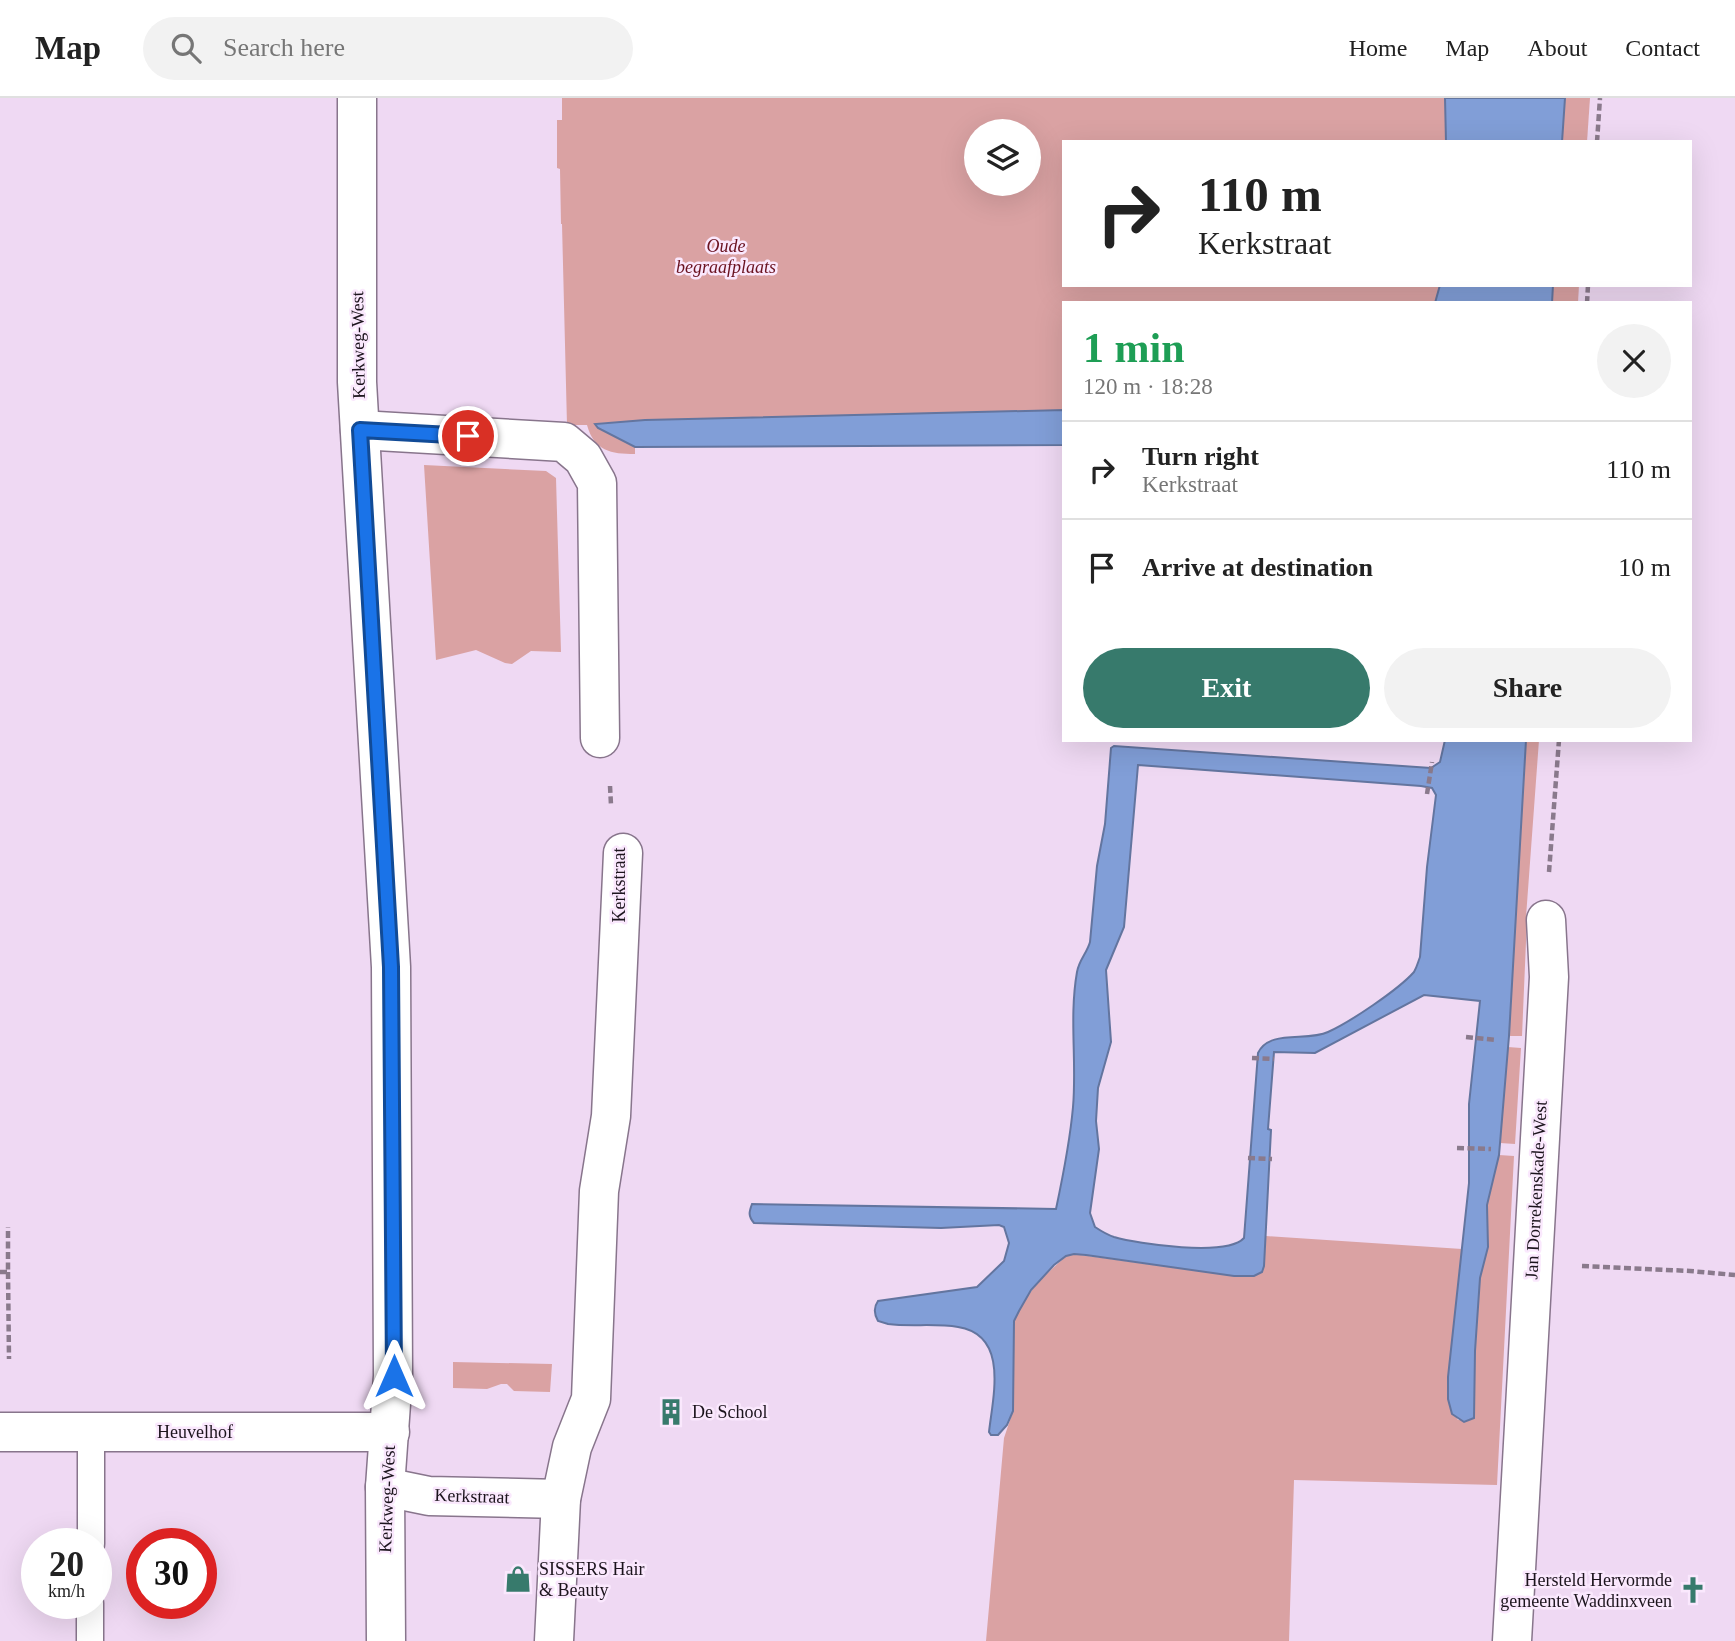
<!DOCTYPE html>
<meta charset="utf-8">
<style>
:root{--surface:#fff;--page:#f2f2f2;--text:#222;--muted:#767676;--line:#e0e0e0;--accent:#377a6c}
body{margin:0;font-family:"Times New Roman",serif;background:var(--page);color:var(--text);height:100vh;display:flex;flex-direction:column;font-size:26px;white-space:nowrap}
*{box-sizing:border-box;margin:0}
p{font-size:23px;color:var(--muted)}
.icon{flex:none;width:38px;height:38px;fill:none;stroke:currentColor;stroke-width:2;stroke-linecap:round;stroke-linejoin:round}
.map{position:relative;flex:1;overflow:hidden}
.panel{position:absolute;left:1062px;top:203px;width:630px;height:441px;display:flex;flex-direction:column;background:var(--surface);border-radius:0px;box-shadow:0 7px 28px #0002}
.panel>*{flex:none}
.banner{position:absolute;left:1062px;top:42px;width:630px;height:147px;border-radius:0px;box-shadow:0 7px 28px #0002;background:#fff;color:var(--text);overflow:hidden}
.tools{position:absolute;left:964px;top:21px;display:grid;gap:14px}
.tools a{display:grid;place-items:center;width:77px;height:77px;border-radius:50%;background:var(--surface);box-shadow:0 7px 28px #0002;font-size:35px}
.speed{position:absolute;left:21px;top:1430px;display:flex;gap:14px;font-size:35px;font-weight:700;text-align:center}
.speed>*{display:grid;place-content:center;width:91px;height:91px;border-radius:50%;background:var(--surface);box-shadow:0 7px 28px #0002;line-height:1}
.speed small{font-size:18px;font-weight:400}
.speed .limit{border:10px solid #d22;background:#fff;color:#111}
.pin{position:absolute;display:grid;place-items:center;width:60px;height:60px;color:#fff;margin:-30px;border:4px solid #fff;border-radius:50%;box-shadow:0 2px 7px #0007}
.me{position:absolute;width:77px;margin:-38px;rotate:0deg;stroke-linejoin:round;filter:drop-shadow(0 0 5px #0008)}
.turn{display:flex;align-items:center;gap:24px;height:147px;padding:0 21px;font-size:32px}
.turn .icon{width:91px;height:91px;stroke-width:2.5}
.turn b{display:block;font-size:49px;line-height:60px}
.round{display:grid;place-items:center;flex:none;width:74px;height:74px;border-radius:37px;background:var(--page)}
.overview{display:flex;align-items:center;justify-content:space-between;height:119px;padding:0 21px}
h1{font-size:42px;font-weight:700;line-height:52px;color:#1e9e55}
.primary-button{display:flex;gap:14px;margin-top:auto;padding:14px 21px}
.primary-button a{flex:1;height:80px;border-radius:42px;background:var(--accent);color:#fff;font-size:28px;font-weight:700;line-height:80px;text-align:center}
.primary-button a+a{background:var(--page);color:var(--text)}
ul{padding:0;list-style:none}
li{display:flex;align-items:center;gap:21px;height:98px;padding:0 21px;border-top:2px solid var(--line)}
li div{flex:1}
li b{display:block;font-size:26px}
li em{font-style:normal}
header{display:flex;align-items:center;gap:42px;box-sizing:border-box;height:98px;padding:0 35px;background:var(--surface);border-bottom:2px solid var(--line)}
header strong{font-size:33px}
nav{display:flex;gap:38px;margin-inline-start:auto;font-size:24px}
.search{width:490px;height:63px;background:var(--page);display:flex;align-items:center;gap:18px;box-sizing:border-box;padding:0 24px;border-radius:38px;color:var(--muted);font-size:26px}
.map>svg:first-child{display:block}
.green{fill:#daa2a3;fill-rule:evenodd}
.water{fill:#819ed7;stroke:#63759f;stroke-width:2;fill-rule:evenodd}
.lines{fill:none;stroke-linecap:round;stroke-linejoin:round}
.lane-casing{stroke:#88758c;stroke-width:29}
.street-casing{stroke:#88758c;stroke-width:41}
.path{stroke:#8a7a8c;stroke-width:4.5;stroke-dasharray:7 3.5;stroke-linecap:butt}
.lane{stroke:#fff;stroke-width:26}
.street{stroke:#fff;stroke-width:38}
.route-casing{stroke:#114b97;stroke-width:18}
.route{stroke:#1a73e8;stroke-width:12}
.labels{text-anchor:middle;stroke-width:5;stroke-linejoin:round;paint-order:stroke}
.park-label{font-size:18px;font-style:italic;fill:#6a1220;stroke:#fae8fd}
.street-label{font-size:18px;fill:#1c141d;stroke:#fae8fd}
.poi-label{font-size:18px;fill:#1c141d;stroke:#fae8fd;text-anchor:start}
</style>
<header>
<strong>Map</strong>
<div class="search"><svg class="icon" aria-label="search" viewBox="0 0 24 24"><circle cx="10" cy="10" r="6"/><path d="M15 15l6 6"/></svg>Search here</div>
<nav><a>Home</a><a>Map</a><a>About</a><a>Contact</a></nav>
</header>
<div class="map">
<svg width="1735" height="1543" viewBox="0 0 1735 1543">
<rect width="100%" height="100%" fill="#efd9f3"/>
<g class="green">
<path d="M 562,0 L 1445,0 L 1446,44 L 1064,44 L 1064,187 L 1440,187 L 1435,205 L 1064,205 L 1064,312 L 599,325 L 596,328 L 635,349 L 635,356 C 611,356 594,353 587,327 L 567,327 L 562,126 L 561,126 L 560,71 L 557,70 L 557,22 L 562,22 ZM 976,33 L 1029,33 L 1029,86 L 976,86 Z"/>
<path d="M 1565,0 L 1590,0 L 1587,44 L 1562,44 Z"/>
<path d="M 1553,187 L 1579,187 L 1578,205 L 1552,205 Z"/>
<path d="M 424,367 L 546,373 L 556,380 L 561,554 L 531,553 L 512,566 L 505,565 L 476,552 L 436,562 Z"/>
<path d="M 1526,642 L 1539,642 L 1526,819 L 1527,820 L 1522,938 L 1509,938 Z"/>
<path d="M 1508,949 L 1521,950 L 1515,1046 L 1500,1045 Z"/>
<path d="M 1499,1057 L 1514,1058 L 1497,1387 L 1294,1382 L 1289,1543 L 986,1543 L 1004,1340 L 1013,1313 L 1014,1223 L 1025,1201 L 1041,1181 L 1066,1158 L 1074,1156 L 1234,1178 L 1254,1178 L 1264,1168 L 1266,1138 L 1462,1151 L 1448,1279 L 1450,1310 L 1458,1322 L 1474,1320 L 1475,1253 L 1480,1180 L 1488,1149 L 1487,1107 Z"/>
<path d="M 453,1264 L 552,1266 L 550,1294 L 514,1293 L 507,1286 L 501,1286 L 487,1291 L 453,1290 Z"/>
</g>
<g class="water">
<path d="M 1445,0 L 1565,0 L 1562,44 L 1446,44 Z"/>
<path d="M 1440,187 L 1553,187 L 1552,205 L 1435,205 Z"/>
<path d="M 1064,312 L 1064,347 L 635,349 L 598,330 L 595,326 L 645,322 Z"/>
<path d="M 1445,642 L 1526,642 L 1509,938 L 1499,1057 L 1487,1107 L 1488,1149 L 1480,1180 L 1475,1253 L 1474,1320 L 1464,1324 L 1452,1316 L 1448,1301 L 1448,1279 L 1469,1085 L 1469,1006 L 1480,903 L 1424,897 L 1315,955 L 1274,954 L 1268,1031 L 1271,1032 L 1264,1168 L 1262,1174 L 1254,1178 L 1234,1178 L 1086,1157 L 1074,1156 L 1066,1158 L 1054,1167 L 1031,1192 L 1019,1213 L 1014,1223 L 1013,1313 L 1007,1327 L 998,1337 L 991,1337 L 989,1334 C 993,1298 1009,1237 958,1229 C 935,1225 911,1229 888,1226 L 878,1223 C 874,1216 873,1210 878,1203 L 977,1189 L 1004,1163 L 1009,1145 L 1004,1129 L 999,1127 L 941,1130 L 754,1125 C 748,1118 749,1114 752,1106 L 1056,1111 C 1063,1078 1070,1043 1073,1009 C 1077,964 1069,919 1077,874 C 1079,862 1087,855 1090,844 L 1097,768 L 1105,726 L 1111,650 L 1114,648 L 1431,670 L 1440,664 ZM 1138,667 L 1421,688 L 1432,690 L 1436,697 L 1427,769 L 1420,859 C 1418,864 1417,869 1414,874 C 1398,892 1350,924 1328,934 C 1307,944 1269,931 1258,955 L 1244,1140 C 1227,1159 1138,1146 1114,1139 C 1108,1137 1101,1133 1095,1129 L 1090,1115 L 1099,1051 L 1096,1023 L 1098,990 L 1111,944 L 1106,872 L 1124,829 Z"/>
</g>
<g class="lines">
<defs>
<g id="lane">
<path d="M 91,1446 L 91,1335"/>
<path d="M 90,1543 L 90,1505"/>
</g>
<g id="street">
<path d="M 357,0 L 357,284 L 391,869 L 393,1278 L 385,1389 L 386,1543"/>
<path d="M 360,332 L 564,344 L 583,360 L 597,385 L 600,640"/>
<path d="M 0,1334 L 390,1334"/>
<path d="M 385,1389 L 429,1398 L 561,1401"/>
<path d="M 554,1543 L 561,1401 L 572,1349 L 591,1301 L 599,1093 L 611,1018 L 623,755"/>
<path d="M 1512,1543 L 1549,879 L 1546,822"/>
</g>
</defs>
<use href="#lane" class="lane-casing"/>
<use href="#street" class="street-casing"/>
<g class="path">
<path d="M 1597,44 L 1600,0"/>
<path d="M 1587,205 L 1588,187"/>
<path d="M 610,688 L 611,707"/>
<path d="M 1427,696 L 1432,664"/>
<path d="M 1549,774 L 1559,642"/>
<path d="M 1466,939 L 1496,942"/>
<path d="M 1252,960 L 1274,961"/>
<path d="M 1457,1050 L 1491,1051"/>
<path d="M 1248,1060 L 1272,1061"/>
<path d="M 1582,1168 L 1690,1173 L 1735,1177"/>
<path d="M 0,1174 L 8,1174 L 8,1129"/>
<path d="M 8,1174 L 9,1261"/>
</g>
<use href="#lane" class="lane"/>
<use href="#street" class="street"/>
</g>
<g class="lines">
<defs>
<path id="route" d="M 394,1278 L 391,869 L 360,332 L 468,338"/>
</defs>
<use href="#route" class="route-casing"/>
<use href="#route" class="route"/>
</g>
<defs>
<symbol id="building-bare" viewBox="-9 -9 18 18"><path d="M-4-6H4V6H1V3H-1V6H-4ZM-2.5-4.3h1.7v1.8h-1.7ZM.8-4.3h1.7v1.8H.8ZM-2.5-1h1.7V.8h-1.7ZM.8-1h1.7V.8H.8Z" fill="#377a6c" stroke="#fae8fd" stroke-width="2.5" paint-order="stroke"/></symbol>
<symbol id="shop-bare" viewBox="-9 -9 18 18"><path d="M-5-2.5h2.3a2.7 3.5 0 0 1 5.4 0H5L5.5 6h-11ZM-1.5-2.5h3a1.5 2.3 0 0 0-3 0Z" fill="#377a6c" stroke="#fae8fd" stroke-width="2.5" paint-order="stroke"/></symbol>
<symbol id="church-bare" viewBox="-9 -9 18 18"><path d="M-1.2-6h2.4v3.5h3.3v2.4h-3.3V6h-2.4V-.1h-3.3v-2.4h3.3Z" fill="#377a6c" stroke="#fae8fd" stroke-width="2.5" paint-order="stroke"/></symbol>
</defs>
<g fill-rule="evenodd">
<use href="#building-bare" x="652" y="1295" width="38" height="38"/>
<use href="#shop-bare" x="499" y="1462" width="38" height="38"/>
<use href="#church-bare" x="1674" y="1473" width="38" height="38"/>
</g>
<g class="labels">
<g class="park-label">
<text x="726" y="154">Oude<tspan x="726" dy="21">begraafplaats</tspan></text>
</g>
<g class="street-label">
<text transform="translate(358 247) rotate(-91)" y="6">Kerkweg-West</text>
<text transform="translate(619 787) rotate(-90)" y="6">Kerkstraat</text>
<text transform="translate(1536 1092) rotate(-87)" y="6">Jan Dorrekenskade-West</text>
<text x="195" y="1340">Heuvelhof</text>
<text transform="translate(472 1398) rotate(2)" y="6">Kerkstraat</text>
<text transform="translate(387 1401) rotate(-88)" y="6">Kerkweg-West</text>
</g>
<g class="poi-label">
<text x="692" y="1320">De School</text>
<text x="539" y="1477">SISSERS Hair<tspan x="539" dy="21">&amp; Beauty</tspan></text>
<text x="1672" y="1488" text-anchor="end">Hersteld Hervormde<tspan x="1672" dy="21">gemeente Waddinxveen</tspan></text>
</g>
</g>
</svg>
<div class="tools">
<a><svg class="icon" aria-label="layers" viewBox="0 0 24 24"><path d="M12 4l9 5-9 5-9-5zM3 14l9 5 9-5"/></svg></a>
</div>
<div class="speed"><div>20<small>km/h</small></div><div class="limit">30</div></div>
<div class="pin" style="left:468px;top:338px;background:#d93025"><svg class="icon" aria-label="arrive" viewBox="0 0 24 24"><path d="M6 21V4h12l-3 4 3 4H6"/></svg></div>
<svg class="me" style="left:394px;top:1278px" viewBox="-20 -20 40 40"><path d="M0-17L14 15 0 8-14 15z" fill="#1a73e8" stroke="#fff" stroke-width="4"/></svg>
<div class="banner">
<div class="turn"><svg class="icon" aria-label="right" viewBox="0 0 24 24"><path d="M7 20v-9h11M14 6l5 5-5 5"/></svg><div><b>110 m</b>Kerkstraat</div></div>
</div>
<section class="panel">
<div class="overview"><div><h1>1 min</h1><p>120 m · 18:28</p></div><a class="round"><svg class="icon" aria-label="close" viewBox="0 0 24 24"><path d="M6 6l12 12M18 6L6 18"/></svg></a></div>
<ul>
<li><svg class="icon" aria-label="right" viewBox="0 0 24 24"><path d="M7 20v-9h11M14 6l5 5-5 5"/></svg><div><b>Turn right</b><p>Kerkstraat</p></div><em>110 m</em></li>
<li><svg class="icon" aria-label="arrive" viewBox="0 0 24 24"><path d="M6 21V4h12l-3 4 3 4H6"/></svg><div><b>Arrive at destination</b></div><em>10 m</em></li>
</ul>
<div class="primary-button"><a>Exit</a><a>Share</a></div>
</section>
</div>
